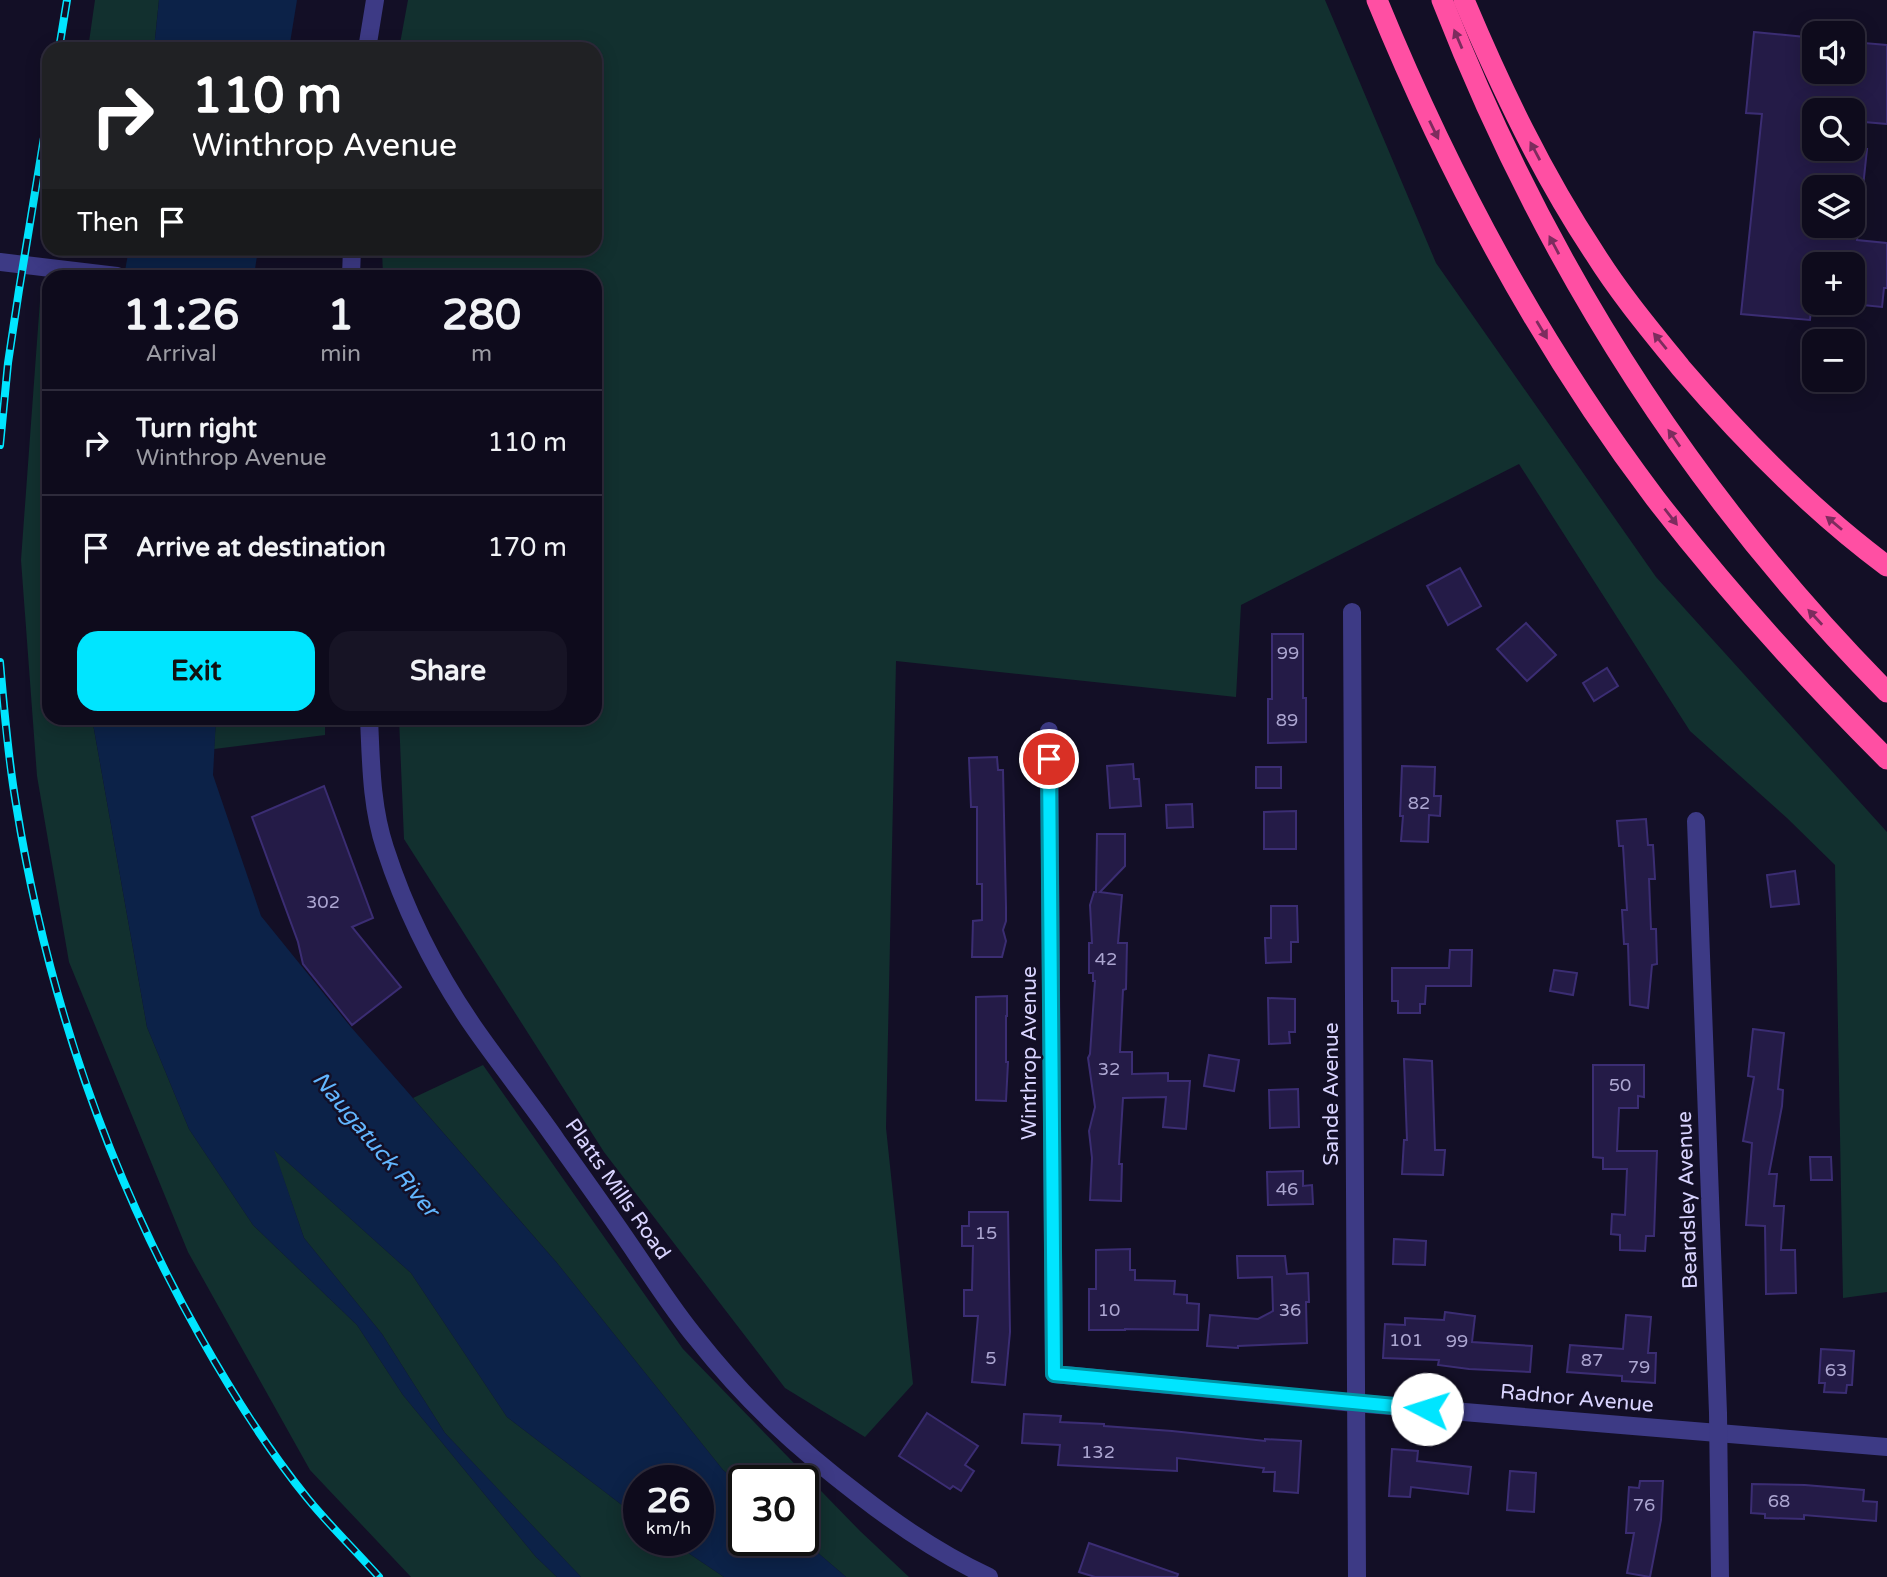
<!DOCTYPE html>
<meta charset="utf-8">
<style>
:root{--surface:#0e0b1c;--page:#171425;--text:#f1f3f6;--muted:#9b9ba3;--line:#2e2b3b;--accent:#00e5ff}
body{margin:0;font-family:"Varela Round",sans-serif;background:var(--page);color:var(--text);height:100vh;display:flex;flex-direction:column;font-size:26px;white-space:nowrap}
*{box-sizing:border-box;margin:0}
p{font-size:23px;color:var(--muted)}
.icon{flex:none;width:38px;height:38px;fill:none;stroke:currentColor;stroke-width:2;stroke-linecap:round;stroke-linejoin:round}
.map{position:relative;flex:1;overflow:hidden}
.details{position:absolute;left:42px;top:270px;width:560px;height:455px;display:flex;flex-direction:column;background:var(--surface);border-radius:21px;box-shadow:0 4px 18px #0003,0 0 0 2px var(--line)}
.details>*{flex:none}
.hud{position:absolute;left:42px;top:42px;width:560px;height:214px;border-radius:21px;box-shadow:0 4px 18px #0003,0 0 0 2px var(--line);background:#202124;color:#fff;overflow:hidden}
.fabs{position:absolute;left:1802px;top:21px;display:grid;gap:14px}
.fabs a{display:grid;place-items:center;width:63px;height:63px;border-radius:14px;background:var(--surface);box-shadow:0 4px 18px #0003,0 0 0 2px var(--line);font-size:35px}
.speed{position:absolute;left:623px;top:1465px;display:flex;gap:14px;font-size:35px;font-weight:700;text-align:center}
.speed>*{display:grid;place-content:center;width:91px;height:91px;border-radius:50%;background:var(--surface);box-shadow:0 4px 18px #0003,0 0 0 2px var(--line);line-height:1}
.speed small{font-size:18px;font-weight:400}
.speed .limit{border:4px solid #111;border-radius:10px;background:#fff;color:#111}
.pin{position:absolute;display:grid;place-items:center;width:60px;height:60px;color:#fff;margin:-30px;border:4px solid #fff;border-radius:50%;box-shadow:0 2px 7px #0007}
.me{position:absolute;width:77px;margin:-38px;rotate:275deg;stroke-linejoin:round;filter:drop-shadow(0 0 5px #0008)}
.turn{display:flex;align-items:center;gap:24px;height:147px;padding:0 35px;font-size:32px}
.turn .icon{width:91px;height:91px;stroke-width:2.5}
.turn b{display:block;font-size:49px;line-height:60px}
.then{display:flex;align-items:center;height:66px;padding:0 35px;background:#0003;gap:14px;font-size:26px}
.eta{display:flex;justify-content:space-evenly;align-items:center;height:119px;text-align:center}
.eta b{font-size:42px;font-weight:800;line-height:49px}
.button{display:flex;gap:14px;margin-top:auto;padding:14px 35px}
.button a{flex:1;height:80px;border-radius:21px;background:var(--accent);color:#111;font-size:28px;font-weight:800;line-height:80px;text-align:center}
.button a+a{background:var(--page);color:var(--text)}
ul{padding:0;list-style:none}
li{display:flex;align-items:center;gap:21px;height:105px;padding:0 35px;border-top:2px solid var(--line)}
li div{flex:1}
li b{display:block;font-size:26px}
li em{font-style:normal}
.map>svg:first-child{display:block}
.green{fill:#12302f}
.water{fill:#0c2248}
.building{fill:#241b47;stroke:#3b2d73;stroke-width:2}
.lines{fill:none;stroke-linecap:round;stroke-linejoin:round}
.minor{stroke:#3d3a85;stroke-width:18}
.highway{stroke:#ff4fa3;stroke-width:21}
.rail-casing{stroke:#00e5ff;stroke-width:8}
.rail{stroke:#130f26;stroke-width:5;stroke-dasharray:16;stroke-linecap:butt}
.oneway{fill:#7d2c5e}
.route-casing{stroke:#0095a6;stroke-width:18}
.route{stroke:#00e5ff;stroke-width:12}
.labels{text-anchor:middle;stroke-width:5;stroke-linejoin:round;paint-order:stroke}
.number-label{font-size:18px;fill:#aca6d1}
.street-label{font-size:21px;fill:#d9d4ff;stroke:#130f26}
.water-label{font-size:23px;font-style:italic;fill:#62b6ff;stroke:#130f26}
</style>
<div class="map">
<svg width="1887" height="1577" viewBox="0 0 1887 1577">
<rect width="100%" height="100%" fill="#130f26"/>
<g class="green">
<path d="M 95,0 L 159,0 L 154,49 L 88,49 Z"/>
<path d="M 408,0 L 1325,0 L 1436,263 L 1656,577 L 1887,832 L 1887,1292 L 1843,1298 L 1835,865 L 1787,818 L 1690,731 L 1519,464 L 1241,605 L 1236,697 L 896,661 L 886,1128 L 913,1384 L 865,1437 L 785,1388 L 604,1152 L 404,839 L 399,718 L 595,718 L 595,276 L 383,276 L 382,249 L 595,248 L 595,49 L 399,49 Z"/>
<path d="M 41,287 L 49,289 L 49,718 L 92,718 L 147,1027 L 189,1129 L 253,1225 L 357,1325 L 403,1395 L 536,1557 L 557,1577 L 411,1577 L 310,1470 L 188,1252 L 69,962 L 37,776 L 21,560 Z"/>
<path d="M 216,718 L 325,718 L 325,735 L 214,749 Z"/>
<path d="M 483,1065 L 683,1349 L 860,1531 L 909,1577 L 846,1577 L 803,1540 L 803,1480 L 744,1480 L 744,1488 L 723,1470 L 557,1263 L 413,1098 Z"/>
<path d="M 273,1149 L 411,1273 L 507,1417 L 639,1518 L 639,1540 L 669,1540 L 724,1577 L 581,1577 L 579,1575 L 445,1433 L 382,1334 L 304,1238 Z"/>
</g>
<g class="water">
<path d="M 159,0 L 297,0 L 289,49 L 154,49 Z"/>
<path d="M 129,249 L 258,249 L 254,276 L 124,276 Z"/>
<path d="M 92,718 L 216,718 L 213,775 L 261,916 L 350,1026 L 557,1263 L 723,1470 L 744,1488 L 744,1540 L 803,1540 L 846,1577 L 724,1577 L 669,1540 L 698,1540 L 698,1480 L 639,1480 L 639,1518 L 507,1417 L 411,1273 L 274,1150 L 304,1238 L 382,1334 L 445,1433 L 581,1577 L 557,1577 L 536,1557 L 403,1395 L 357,1325 L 253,1225 L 189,1129 L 147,1027 Z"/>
</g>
<g class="building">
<path d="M 1754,32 L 1815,38 L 1815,72 L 1853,72 L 1853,42 L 1887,45 L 1887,124 L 1853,121 L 1853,110 L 1815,110 L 1815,149 L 1867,149 L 1863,187 L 1815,187 L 1815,226 L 1859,226 L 1857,240 L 1887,243 L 1887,288 L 1884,288 L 1882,307 L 1853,304 L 1853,264 L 1815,264 L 1815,300 L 1812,300 L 1810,320 L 1741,314 L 1762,114 L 1746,113 Z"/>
<path d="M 1460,568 L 1481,606 L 1448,625 L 1427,586 Z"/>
<path d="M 1526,623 L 1556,655 L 1527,681 L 1497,649 Z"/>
<path d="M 1272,634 L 1303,634 L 1303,698 L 1306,698 L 1306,742 L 1268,743 L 1268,699 L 1272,699 Z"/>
<path d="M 1607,668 L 1618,686 L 1594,701 L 1583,683 Z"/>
<path d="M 997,757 L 998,770 L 1003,770 L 1006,907 L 1006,921 L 1003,930 L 1006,941 L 1002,957 L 972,957 L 973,921 L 982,920 L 982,884 L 977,884 L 977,807 L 971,807 L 969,758 Z"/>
<path d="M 1133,764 L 1134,779 L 1139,779 L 1141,806 L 1110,808 L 1107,766 Z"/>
<path d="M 1402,766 L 1435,767 L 1434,796 L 1441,796 L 1440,816 L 1429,815 L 1428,842 L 1401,841 L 1403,816 L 1400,816 Z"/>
<rect x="1256" y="767" width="25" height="21"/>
<path d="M 324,786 L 373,918 L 352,927 L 401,987 L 352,1025 L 303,964 L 298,942 L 252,817 Z"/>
<path d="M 1192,804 L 1193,827 L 1167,828 L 1166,805 Z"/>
<path d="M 1296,811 L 1296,849 L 1264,849 L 1264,812 Z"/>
<path d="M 1646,819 L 1648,845 L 1653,845 L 1655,879 L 1649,879 L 1651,929 L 1656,929 L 1657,964 L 1652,965 L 1648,1008 L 1630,1005 L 1628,944 L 1624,944 L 1622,910 L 1627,910 L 1623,846 L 1619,846 L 1617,821 Z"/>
<path d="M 1097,834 L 1125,834 L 1125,866 L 1100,892 L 1122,895 L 1118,943 L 1127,943 L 1126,989 L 1123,990 L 1120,1052 L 1132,1052 L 1132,1074 L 1168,1073 L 1168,1081 L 1190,1081 L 1186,1129 L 1163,1127 L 1166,1097 L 1123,1098 L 1119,1164 L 1122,1164 L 1121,1201 L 1090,1200 L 1092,1158 L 1089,1131 L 1095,1107 L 1088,1058 L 1090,1054 L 1095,981 L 1093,981 L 1093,973 L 1089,973 L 1089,943 L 1092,943 L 1090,905 L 1094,892 L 1096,892 Z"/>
<path d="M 1795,871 L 1799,904 L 1771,907 L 1767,875 Z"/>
<path d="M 1271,906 L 1297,906 L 1298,942 L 1291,942 L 1291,962 L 1266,963 L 1265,938 L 1271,938 Z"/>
<path d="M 1450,950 L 1472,950 L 1471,986 L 1426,986 L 1425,1004 L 1420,1004 L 1420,1013 L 1398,1013 L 1398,1001 L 1392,1001 L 1392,968 L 1449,968 Z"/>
<path d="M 1554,970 L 1577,973 L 1573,995 L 1550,991 Z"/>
<path d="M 1007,996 L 1007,1016 L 1006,1016 L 1006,1062 L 1008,1062 L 1006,1101 L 976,1100 L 976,997 Z"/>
<path d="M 1268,998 L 1295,999 L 1295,1032 L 1289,1032 L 1290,1043 L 1269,1044 Z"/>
<path d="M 1753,1029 L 1784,1033 L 1778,1089 L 1783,1090 L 1782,1106 L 1769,1174 L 1777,1174 L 1774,1206 L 1784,1206 L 1781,1250 L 1795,1250 L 1796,1293 L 1766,1294 L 1765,1226 L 1746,1225 L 1752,1143 L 1743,1141 L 1754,1077 L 1748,1076 Z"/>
<path d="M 1209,1055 L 1239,1060 L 1234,1091 L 1204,1086 Z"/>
<path d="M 1404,1059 L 1432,1061 L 1435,1150 L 1445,1150 L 1443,1175 L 1402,1174 L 1404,1140 L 1407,1140 Z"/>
<path d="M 1593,1065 L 1644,1065 L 1644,1097 L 1638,1096 L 1638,1108 L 1619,1108 L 1617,1151 L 1657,1151 L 1654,1236 L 1646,1236 L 1645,1251 L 1620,1250 L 1620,1235 L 1611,1234 L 1612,1214 L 1625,1215 L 1627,1169 L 1603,1169 L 1603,1158 L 1593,1157 Z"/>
<path d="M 1298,1089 L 1299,1127 L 1270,1128 L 1269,1090 Z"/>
<path d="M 1810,1157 L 1831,1157 L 1832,1180 L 1811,1180 Z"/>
<path d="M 1303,1171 L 1303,1186 L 1312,1185 L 1313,1204 L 1268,1205 L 1267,1172 Z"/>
<path d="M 969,1212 L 1008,1212 L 1010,1332 L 1005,1385 L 972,1382 L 978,1316 L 964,1316 L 964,1290 L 972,1290 L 973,1246 L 962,1246 L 962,1226 L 969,1226 Z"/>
<path d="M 1394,1239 L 1426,1241 L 1425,1265 L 1393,1264 Z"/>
<path d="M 1130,1249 L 1130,1270 L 1135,1270 L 1135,1280 L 1175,1281 L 1174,1294 L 1187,1295 L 1187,1303 L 1199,1304 L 1198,1330 L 1125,1329 L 1125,1330 L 1089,1330 L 1089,1289 L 1096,1289 L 1096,1250 Z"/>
<path d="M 1237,1256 L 1285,1256 L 1287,1274 L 1308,1273 L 1309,1302 L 1306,1302 L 1307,1343 L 1238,1346 L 1238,1348 L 1207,1346 L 1210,1315 L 1258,1319 L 1273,1311 L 1272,1277 L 1238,1278 Z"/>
<path d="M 1445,1312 L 1475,1316 L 1472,1342 L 1532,1346 L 1530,1372 L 1469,1369 L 1438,1365 L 1439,1360 L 1383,1358 L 1385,1324 L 1405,1325 L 1405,1318 L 1444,1320 Z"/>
<path d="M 1626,1315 L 1651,1317 L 1648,1353 L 1656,1353 L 1655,1383 L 1622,1381 L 1622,1376 L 1567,1372 L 1570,1345 L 1623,1349 Z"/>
<path d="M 1821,1349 L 1854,1351 L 1852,1385 L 1847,1385 L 1846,1393 L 1824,1392 L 1825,1383 L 1819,1383 Z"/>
<path d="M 927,1413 L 978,1446 L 965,1465 L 974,1471 L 961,1491 L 953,1486 L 950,1489 L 899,1456 Z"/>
<path d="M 1024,1414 L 1061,1416 L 1060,1422 L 1104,1424 L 1104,1426 L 1172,1431 L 1265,1441 L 1265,1439 L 1301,1441 L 1298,1493 L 1274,1491 L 1275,1472 L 1263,1472 L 1264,1468 L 1177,1458 L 1177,1471 L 1058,1465 L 1060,1445 L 1022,1443 Z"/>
<path d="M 1392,1449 L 1418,1451 L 1417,1461 L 1471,1467 L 1468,1494 L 1411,1487 L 1410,1497 L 1389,1496 Z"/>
<path d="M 1510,1471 L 1536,1473 L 1534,1512 L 1507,1510 Z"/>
<path d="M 1640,1481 L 1663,1481 L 1661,1520 L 1650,1577 L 1627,1573 L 1634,1533 L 1626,1533 L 1629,1487 L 1639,1488 Z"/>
<path d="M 1752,1484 L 1805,1485 L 1864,1490 L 1863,1501 L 1877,1502 L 1876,1521 L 1804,1515 L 1804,1519 L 1765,1518 L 1765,1514 L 1751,1513 Z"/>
<path d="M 1089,1543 L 1178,1574 L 1177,1577 L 1095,1577 L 1079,1572 Z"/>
</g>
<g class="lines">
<g class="minor">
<path d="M 367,49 L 375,0"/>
<path d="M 0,262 L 117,276"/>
<path d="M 351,276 L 352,248"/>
<path d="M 1352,612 L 1357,1577"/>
<path d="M 369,718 C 371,761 371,806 385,848 C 405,910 436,972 473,1026 C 500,1065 530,1102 557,1141 C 585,1180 613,1219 639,1258 C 658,1286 676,1314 697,1339 C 746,1401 796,1447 859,1495 C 900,1527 942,1555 989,1577"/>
<path d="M 1049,731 L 1054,1374 L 1355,1403 L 1887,1447"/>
<path d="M 1696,821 L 1718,1413 L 1720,1577"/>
</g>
<g class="highway">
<path d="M 1377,0 C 1449,176 1540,346 1655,498 C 1726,590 1804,676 1887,759"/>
<path d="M 1442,0 C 1544,262 1689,492 1887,692"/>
<path d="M 1464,0 C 1501,88 1542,174 1595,254 C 1620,294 1651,331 1681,368 C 1743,440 1810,509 1887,566"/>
</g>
<defs>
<g id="rail">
<path d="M 59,49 L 67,0"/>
<path d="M 0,445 L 8,363 L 19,290 L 49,107"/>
<path d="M 0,662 C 4,709 8,757 16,804 C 46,991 107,1172 200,1336 C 231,1391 268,1450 308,1499 C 330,1526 356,1551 379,1577"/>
</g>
</defs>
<use href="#rail" class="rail-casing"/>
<use href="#rail" class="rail"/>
</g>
<defs><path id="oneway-solid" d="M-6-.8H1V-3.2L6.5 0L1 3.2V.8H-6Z" transform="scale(1.75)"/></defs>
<g class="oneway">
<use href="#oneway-solid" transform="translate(1458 39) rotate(-113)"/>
<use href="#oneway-solid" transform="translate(1434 130) rotate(64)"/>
<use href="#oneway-solid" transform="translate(1535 151) rotate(-118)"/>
<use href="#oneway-solid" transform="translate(1554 245) rotate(-118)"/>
<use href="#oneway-solid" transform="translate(1542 330) rotate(59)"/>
<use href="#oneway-solid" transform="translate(1660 341) rotate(-129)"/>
<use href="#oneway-solid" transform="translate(1674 438) rotate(-125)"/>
<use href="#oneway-solid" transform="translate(1671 517) rotate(52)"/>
<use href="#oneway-solid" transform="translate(1834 523) rotate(-140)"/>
<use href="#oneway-solid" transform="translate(1815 617) rotate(-133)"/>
</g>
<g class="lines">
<defs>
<path id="route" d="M 1049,759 L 1054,1374 L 1427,1409"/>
</defs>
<use href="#route" class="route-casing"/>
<use href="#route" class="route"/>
</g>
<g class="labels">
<g class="number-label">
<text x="1288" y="659">99</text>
<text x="1287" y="726">89</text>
<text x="1419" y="809">82</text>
<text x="323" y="908">302</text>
<text x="1106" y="965">42</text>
<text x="1109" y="1075">32</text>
<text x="1620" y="1091">50</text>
<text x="1287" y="1195">46</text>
<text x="986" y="1239">15</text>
<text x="1109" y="1316">10</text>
<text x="1290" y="1316">36</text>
<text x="1406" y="1346">101</text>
<text x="1457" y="1347">99</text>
<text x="991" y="1364">5</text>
<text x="1592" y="1366">87</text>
<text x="1639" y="1373">79</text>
<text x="1836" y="1376">63</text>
<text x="1098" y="1458">132</text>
<text x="1779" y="1507">68</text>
<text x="1644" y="1511">76</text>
</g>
<g class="street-label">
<text transform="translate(1029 1053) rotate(-90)" y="7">Winthrop Avenue</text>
<text transform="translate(1331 1094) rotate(-90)" y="7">Sande Avenue</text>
<text transform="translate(618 1189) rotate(55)" y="7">Platts Mills Road</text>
<text transform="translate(1687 1200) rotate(-92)" y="7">Beardsley Avenue</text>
<text transform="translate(1577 1398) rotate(5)" y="7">Radnor Avenue</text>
</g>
<g class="water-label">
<text transform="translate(376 1144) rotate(50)" y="8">Naugatuck River</text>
</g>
</g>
</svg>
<div class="fabs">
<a><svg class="icon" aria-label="sound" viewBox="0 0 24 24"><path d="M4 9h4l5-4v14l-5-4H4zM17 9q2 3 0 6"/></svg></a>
<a><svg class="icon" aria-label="search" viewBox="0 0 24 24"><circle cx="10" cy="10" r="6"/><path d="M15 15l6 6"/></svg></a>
<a><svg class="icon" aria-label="layers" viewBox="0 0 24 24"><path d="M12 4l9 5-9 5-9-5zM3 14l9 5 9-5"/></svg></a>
<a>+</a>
<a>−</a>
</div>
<div class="speed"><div>26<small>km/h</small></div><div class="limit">30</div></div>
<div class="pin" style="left:1049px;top:759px;background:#d93025"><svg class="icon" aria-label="arrive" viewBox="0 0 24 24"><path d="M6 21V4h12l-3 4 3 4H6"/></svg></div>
<svg class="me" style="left:1427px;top:1409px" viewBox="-20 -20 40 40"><circle r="19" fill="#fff"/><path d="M0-13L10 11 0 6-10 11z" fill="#00e5ff"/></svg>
<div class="hud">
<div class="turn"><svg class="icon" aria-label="right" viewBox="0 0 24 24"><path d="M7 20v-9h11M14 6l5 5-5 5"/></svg><div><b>110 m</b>Winthrop Avenue</div></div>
<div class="then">Then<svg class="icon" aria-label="arrive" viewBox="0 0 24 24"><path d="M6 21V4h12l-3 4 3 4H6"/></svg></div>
</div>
<section class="details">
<div class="eta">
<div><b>11:26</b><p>Arrival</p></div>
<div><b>1</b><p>min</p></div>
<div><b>280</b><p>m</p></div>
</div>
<ul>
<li><svg class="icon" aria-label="right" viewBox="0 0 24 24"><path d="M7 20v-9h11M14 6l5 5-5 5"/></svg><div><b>Turn right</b><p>Winthrop Avenue</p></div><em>110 m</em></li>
<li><svg class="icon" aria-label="arrive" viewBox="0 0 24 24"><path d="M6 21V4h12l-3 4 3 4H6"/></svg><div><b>Arrive at destination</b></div><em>170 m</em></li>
</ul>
<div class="button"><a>Exit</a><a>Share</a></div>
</section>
</div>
